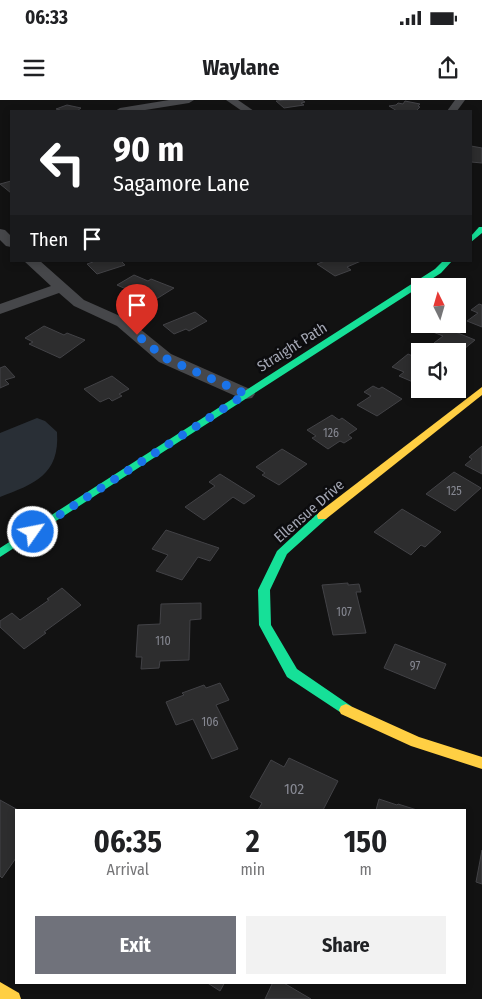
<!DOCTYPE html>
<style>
:root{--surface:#fff;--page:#f2f2f2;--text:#202124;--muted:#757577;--accent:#70727b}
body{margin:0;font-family:"Fira Sans Condensed",sans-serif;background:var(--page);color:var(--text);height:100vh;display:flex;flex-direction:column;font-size:19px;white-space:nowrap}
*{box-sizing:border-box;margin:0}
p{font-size:16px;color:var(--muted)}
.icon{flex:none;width:28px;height:28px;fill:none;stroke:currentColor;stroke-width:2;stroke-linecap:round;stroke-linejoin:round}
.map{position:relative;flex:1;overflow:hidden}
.side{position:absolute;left:15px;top:709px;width:451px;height:175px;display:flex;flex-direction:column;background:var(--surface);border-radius:0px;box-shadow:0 2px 8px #0003}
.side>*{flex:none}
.banner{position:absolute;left:10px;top:10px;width:462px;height:152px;border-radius:0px;box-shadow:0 2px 8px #0003;background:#202124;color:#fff;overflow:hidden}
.needle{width:32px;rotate:355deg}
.buttons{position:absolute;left:411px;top:178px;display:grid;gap:10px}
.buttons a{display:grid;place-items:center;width:55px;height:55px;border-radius:0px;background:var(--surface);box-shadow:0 2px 8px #0003;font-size:25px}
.pin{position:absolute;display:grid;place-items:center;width:42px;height:42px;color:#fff;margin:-51px -21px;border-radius:50% 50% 50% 0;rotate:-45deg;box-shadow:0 0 5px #0007}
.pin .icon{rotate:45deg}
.me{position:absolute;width:55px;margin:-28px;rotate:57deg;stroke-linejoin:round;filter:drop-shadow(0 0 4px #0008)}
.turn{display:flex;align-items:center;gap:18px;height:105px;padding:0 20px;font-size:22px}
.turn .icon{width:65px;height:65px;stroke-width:2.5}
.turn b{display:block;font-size:35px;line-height:42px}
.then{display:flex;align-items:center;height:48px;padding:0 20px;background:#0003;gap:10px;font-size:19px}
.eta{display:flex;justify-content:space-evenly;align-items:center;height:85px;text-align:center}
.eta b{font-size:30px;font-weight:700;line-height:35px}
.button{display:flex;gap:10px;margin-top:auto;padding:10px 20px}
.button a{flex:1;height:58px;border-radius:0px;background:var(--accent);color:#fff;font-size:20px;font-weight:700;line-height:58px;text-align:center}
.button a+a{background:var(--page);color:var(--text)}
.status{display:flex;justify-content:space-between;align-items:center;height:35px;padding:0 25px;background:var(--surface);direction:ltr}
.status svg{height:14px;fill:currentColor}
header{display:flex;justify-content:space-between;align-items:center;height:65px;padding:0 20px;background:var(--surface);font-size:22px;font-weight:700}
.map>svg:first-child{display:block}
.water{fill:#292f36}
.building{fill:#2d2d2e;stroke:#424246}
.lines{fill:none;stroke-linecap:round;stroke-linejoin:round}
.street{fill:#46474a;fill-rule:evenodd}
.fast{fill:#16e098;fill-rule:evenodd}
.slow{fill:#ffcf43;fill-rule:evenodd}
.route{stroke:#1a73e8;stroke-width:9;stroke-dasharray:0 16.2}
.labels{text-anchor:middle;stroke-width:5;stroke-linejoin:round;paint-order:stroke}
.number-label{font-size:12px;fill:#868892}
.street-label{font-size:15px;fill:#a3a6b3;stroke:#0c0c0e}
.near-number-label{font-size:15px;fill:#868892}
</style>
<div class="status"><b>06:33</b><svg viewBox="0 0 49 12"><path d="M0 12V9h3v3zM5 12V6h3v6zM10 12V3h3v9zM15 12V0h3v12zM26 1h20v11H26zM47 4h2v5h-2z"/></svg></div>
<header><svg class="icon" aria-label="menu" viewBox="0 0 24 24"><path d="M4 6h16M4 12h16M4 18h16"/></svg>Waylane<svg class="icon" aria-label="share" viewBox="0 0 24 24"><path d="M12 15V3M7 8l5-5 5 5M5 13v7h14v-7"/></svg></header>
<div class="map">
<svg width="482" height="899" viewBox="0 0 482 899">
<rect width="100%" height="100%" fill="#121212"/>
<path class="water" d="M 37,318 L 45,321 L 57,332 C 60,375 34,384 0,397 L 0,333 Z"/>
<g class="building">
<path d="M 285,0 L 302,0 L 305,2 L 301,3 L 304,5 L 284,8 L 276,1 Z"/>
<path d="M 405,1 L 420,4 L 418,6 L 420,7 L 416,11 L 397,11 L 389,6 L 396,5 L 398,3 L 403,4 Z"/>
<path d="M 67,5 L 81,8 L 77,11 L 58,11 L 60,10 L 56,9 Z"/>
<path d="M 471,46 L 482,48 L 482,63 L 471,62 Z"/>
<path d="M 11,81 L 11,93 L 0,84 Z"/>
<path d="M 92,161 L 121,161 L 125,165 L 97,174 L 87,164 L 93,162 Z"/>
<path d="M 325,161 L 361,161 L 347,167 L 351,170 L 335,176 L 317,164 Z"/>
<path d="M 134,175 L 148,181 L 151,179 L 174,188 L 153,201 L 117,185 Z"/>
<path d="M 479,204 L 482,205 L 482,227 L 467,221 L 478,213 L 471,210 Z"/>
<path d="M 195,212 L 207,221 L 189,231 L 186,229 L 174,234 L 163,225 Z"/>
<path d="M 44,226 L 64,235 L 67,233 L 85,240 L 60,258 L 29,244 L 33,242 L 25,238 Z"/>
<path d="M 441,226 L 475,240 L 458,254 L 458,251 L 444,251 L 439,249 L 442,246 L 434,243 L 443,236 L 433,232 Z"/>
<path d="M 408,254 L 420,259 L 420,285 L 399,276 L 404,272 L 392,267 Z"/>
<path d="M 5,266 L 15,277 L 5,280 L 9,284 L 0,288 L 0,268 Z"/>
<path d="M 112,276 L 129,289 L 119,294 L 122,296 L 112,301 L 109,298 L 100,302 L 84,289 Z"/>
<path d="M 373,286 L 379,289 L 382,287 L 402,299 L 377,316 L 357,305 L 371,296 L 364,292 Z"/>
<path d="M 332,315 L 339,320 L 342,318 L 357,329 L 348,335 L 352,338 L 344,343 L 340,341 L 328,349 L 312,338 L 316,336 L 307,330 Z"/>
<path d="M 482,346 L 482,374 L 465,365 L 472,359 L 469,357 Z"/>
<path d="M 282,349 L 307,364 L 279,385 L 262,375 L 265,373 L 256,367 Z"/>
<path d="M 454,372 L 481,388 L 455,411 L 426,394 Z"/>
<path d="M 220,374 L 255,396 L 244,404 L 233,397 L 204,420 L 185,407 L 215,386 L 209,382 Z"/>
<path d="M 402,409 L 441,432 L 425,447 L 421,445 L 411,455 L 374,432 Z"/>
<path d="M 166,430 L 219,448 L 210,461 L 198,457 L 182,480 L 156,471 L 168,455 L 152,449 Z"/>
<path d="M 348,483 L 348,485 L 359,484 L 361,492 L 356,492 L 366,533 L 333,535 L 322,485 Z"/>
<path d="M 62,488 L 81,505 L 44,532 L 46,533 L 24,549 L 0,527 L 0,521 L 12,513 L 20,520 L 49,500 L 47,499 Z"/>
<path d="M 201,503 L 201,519 L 190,520 L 189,560 L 160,561 L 159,568 L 141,569 L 142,557 L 136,557 L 138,525 L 160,524 L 161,504 Z"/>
<path d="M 395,544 L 446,564 L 435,589 L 384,568 Z"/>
<path d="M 220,583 L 229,600 L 216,605 L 238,649 L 212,659 L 193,619 L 176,625 L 166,602 L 184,595 L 182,593 L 204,585 L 206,588 Z"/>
<path d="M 289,658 L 338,681 L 323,710 L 258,710 L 262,703 L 250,697 L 271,660 L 284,667 Z"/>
<path d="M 379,699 L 397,705 L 398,704 L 417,710 L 376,710 Z"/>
<path d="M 0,700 L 18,710 L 16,710 L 16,758 L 2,778 L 0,776 Z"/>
<path d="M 482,750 L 482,784 L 476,782 Z"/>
<path d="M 206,882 L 225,882 L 220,891 Z"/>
<path d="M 273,882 L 282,882 L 311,899 L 265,899 Z"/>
</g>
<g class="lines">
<g class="street">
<path d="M 169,0 L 194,0 L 189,3 L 139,11 L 115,11 L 120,8 Z"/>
<path d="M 226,0 L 238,0 L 254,11 L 242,11 Z"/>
<path d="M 455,0 L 465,0 L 457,11 L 447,11 Z"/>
<path d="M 0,129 L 5,130 L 11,136 L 11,147 L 6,146 L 0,140 Z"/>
<path d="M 24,161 L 40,161 L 84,200 L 129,220 L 171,254 L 252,290 L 255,294 L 252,298 L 246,299 L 240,298 L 159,262 L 117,226 L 74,206 L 59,193 L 0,214 L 0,204 L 51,186 Z"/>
</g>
<g class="fast">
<path d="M 479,127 L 482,127 L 482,133 L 471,142 L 471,136 Z"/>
<path d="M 443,161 L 452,161 L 441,173 L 0,457 L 0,448 L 435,169 Z"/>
<path d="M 322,412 L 327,416 L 326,419 L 287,454 L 270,490 L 271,525 L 297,569 L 351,606 L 353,610 L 351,614 L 346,616 L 287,577 L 259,525 L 258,490 L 277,451 L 318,413 Z"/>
</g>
<g class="slow">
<path d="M 482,287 L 482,295 L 326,419 L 318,419 L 317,416 L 318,413 Z"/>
<path d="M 346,604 L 419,637 L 482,657 L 482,669 L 411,646 L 341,614 L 339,610 L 341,606 Z"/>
<path d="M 0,882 L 19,893 L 21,899 L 0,899 Z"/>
</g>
</g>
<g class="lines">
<path class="route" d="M 33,432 L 246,294 L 165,258 L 137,235"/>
</g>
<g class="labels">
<g class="number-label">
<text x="331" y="337">126</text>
<text x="454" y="395">125</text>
<text x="344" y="516">107</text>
<text x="163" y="545">110</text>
<text x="415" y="570">97</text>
<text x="210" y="626">106</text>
</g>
<g class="street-label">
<text transform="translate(292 247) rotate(-32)" y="5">Straight Path</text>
<text transform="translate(309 411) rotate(-41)" y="5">Ellensue Drive</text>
</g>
<g class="near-number-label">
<text x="294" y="694">102</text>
</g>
</g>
</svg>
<div class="buttons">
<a><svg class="needle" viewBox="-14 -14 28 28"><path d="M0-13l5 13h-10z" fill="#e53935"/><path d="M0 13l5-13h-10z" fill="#757577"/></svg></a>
<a><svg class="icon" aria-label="sound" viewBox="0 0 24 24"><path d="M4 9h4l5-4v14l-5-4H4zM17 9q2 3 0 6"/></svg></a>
</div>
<div class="pin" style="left:137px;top:235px;background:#d93025"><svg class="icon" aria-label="arrive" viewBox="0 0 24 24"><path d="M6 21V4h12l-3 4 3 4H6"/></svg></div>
<svg class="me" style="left:33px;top:432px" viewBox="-20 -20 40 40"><circle r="17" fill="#1a73e8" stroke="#fff" stroke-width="3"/><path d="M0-11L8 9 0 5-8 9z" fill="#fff"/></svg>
<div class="banner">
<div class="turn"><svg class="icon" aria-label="left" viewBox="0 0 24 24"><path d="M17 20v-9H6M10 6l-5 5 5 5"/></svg><div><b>90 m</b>Sagamore Lane</div></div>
<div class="then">Then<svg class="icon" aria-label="arrive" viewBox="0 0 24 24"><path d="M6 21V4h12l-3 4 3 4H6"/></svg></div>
</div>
<section class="side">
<div class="eta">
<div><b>06:35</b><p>Arrival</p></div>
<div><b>2</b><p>min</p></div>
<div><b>150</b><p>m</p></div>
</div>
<div class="button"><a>Exit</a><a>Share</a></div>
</section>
</div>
